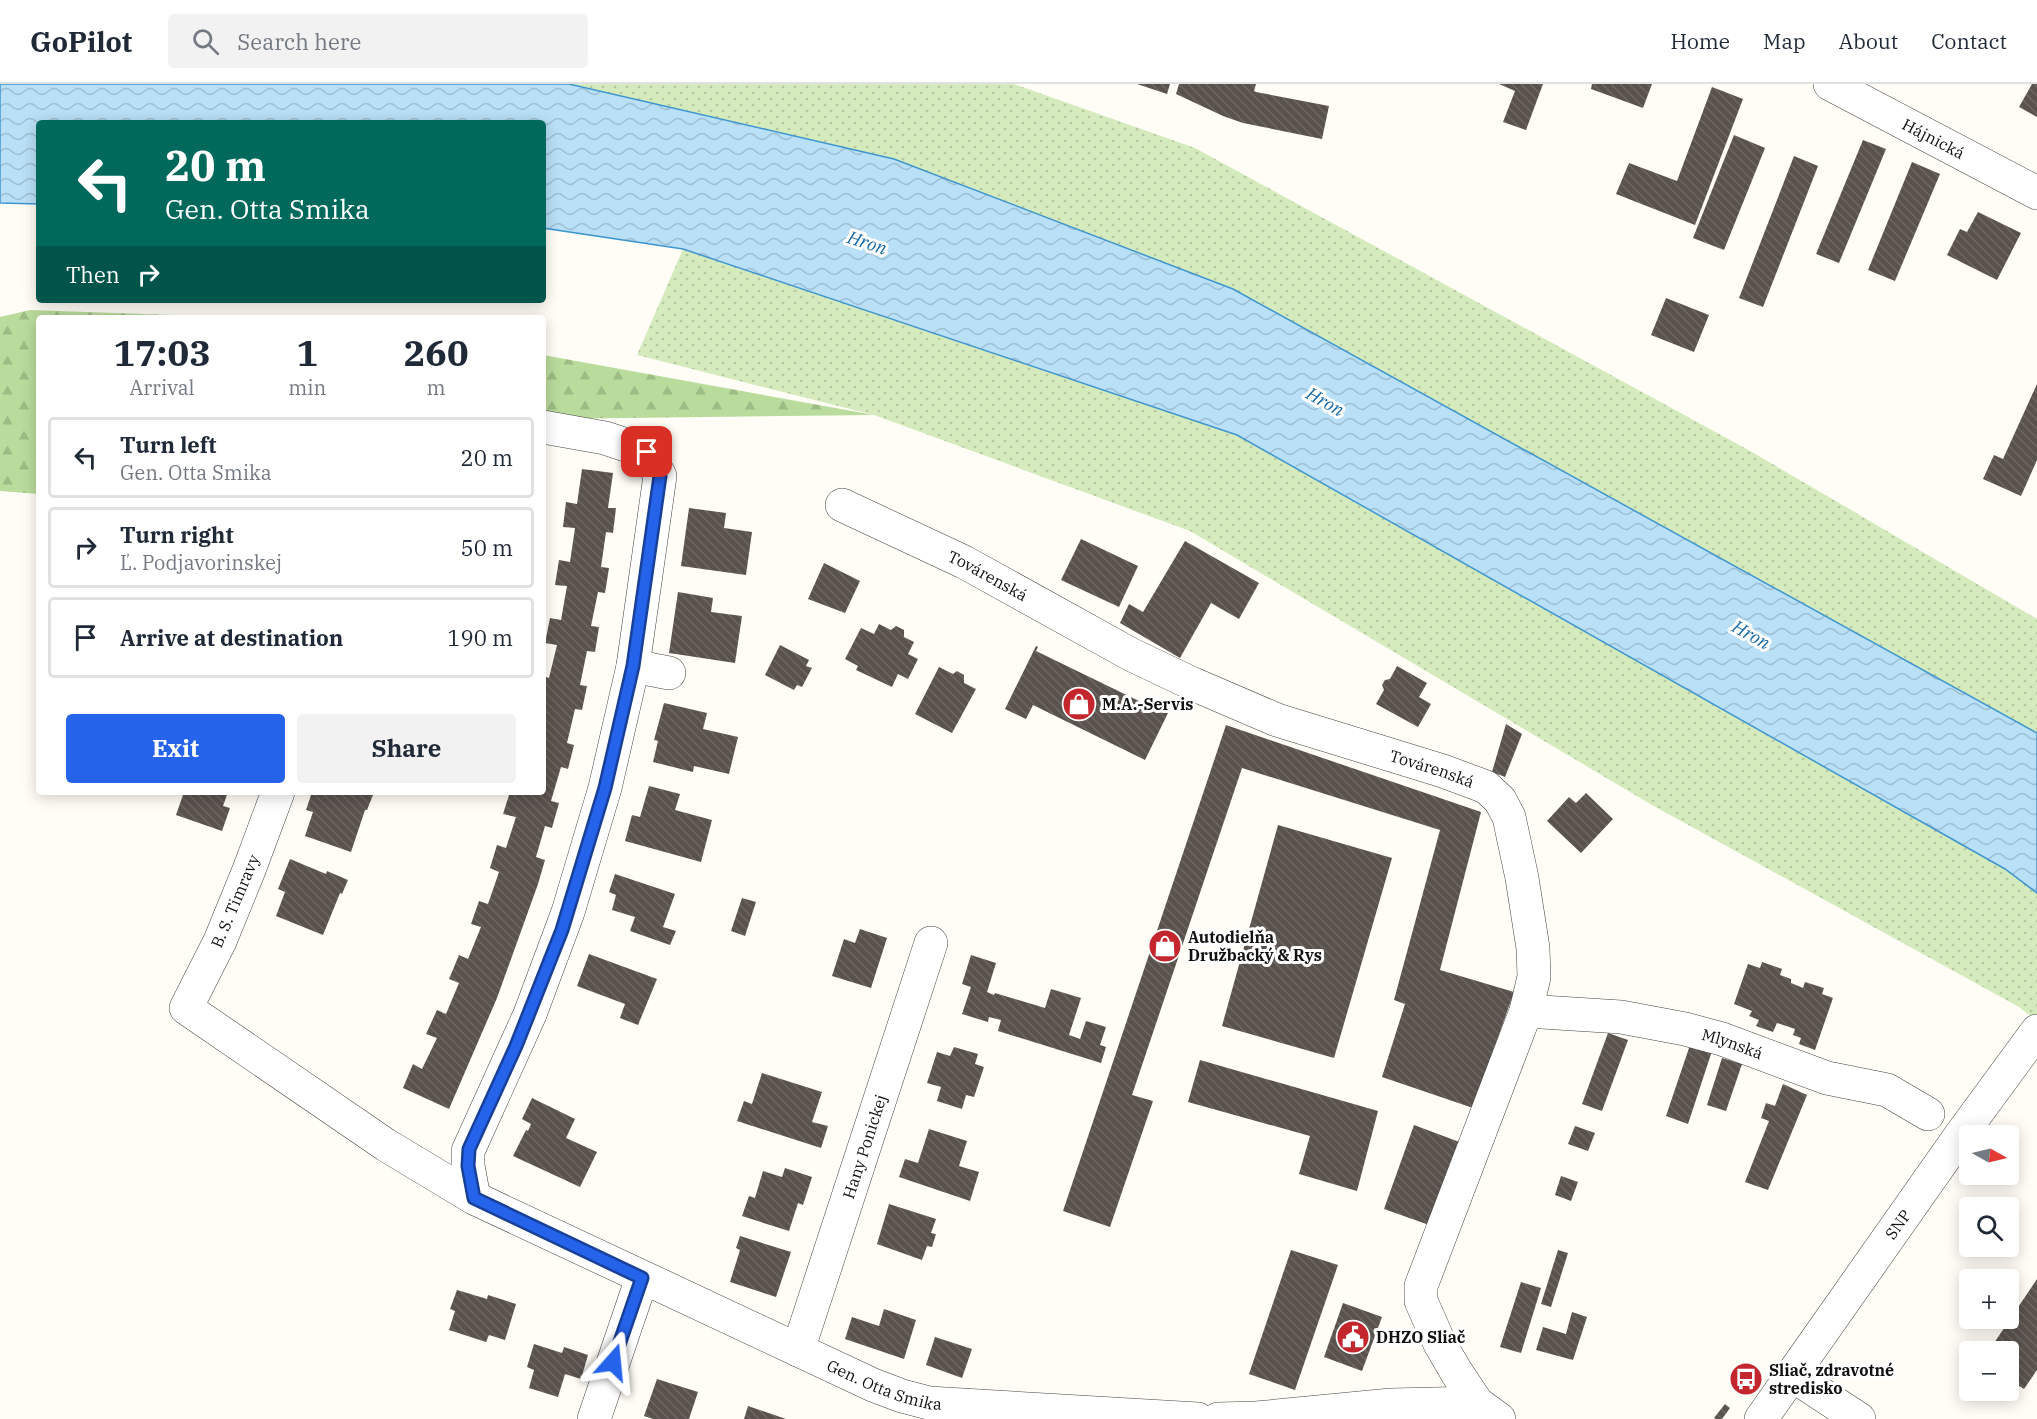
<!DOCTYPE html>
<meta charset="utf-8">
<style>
:root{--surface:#fff;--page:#f2f2f3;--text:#1f2937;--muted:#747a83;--line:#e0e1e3;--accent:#2563eb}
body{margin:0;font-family:"IBM Plex Serif",serif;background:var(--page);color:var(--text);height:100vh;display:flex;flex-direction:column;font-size:22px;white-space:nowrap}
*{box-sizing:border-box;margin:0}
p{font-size:20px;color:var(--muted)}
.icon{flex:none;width:33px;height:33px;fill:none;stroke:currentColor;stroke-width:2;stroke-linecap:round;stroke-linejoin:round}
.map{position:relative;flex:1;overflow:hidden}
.panel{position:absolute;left:36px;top:231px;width:510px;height:480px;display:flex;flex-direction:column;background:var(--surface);border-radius:6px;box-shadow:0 3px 15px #0003}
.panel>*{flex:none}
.hud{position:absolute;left:36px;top:36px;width:510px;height:183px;border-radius:6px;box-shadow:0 3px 15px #0003;background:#00695c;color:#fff;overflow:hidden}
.needle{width:39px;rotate:98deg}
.fabs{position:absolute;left:1959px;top:1041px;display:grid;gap:12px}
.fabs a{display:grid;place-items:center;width:60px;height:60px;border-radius:6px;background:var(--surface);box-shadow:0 3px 15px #0003;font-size:30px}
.pin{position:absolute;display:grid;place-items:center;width:51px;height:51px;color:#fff;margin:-26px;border-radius:12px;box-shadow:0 3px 9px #0006}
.me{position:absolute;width:66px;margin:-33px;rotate:18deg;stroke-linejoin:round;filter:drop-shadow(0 0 4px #0008)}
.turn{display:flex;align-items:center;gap:21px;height:126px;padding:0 30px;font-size:27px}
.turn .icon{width:78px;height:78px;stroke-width:2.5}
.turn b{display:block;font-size:42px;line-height:51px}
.then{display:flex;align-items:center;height:57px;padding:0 30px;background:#0003;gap:12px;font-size:22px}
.eta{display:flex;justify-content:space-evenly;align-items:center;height:102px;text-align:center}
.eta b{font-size:36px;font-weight:700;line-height:42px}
.cta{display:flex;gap:12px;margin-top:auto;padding:12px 30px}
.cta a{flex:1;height:69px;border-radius:6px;background:var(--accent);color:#fff;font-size:24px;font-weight:700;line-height:69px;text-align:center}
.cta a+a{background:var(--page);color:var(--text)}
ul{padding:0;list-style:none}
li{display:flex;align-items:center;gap:18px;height:81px;margin:0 12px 9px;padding:0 18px;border:3px solid var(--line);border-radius:6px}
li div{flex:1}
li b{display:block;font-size:22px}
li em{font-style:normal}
header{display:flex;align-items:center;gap:36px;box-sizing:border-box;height:84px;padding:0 30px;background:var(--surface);border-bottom:2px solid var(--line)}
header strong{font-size:28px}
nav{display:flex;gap:33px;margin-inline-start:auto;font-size:21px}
.search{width:420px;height:54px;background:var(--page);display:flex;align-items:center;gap:15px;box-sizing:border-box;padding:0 21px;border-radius:6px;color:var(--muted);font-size:22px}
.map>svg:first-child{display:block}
.grass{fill:url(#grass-dots)}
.forest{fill:url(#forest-firs)}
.water{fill:url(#water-waves);stroke:#3f96cf;stroke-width:1.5}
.building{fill:url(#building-back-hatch)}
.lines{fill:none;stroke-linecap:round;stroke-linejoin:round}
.minor-casing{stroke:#444;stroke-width:34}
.minor{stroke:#fff;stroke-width:33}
.route-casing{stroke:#184099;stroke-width:15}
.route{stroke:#2563eb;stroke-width:10}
.labels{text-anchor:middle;stroke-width:6;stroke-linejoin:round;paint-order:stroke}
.street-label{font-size:16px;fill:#111;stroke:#fff}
.poi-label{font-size:16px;font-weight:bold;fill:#111;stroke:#fff;text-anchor:start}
.water-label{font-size:18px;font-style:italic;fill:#1768a6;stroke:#fff}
</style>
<header>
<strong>GoPilot</strong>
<div class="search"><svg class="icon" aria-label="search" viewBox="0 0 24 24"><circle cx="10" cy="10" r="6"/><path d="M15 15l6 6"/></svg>Search here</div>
<nav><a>Home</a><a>Map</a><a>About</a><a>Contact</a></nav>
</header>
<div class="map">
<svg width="2037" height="1335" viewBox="0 0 2037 1335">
<defs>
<pattern id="grass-dots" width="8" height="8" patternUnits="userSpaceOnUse" patternTransform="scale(1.5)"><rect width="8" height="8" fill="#d5ebbd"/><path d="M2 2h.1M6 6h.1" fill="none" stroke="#b6c8a1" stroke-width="1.8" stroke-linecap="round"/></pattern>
<pattern id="forest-firs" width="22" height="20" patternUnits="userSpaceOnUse" patternTransform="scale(1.5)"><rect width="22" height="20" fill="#b9dc9c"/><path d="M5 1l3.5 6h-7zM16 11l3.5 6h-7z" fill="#9ebc85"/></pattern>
<pattern id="water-waves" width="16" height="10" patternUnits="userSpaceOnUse" patternTransform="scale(1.5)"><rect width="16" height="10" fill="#b9e0f7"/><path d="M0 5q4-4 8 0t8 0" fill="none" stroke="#9ebfd3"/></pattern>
<pattern id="building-back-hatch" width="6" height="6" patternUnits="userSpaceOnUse" patternTransform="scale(1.5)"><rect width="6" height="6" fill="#5a524d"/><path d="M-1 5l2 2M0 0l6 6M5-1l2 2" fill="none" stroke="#6d6662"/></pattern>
</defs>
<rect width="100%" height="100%" fill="#fffdf5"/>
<g class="grass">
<path d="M 569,0 L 1014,0 L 1195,64 L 1752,368 L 2037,535 L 2037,649 L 1233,205 L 894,75 Z"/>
<path d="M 683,165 L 1237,351 L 2005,785 L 2037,809 L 2037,937 L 2019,923 L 1652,721 L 1190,447 L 874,331 L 637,271 Z"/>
</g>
<g class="forest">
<path d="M 30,226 L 258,234 L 39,234 L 39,410 L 0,407 L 0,233 Z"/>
<path d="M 543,271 L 874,331 L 543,335 Z"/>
</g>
<path class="water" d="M 0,0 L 569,0 L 894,75 L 1233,205 L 2037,649 L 2037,809 L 2005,785 L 1237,351 L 683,165 L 543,144 L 543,39 L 39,39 L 39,120 L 0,119 Z"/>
<g class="building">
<path d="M 1137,0 L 1170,0 L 1167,10 Z"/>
<path d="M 1179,0 L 1256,0 L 1254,7 L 1256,8 L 1329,22 L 1322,55 L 1243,39 L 1223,32 L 1176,10 Z"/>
<path d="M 1499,0 L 1543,0 L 1526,46 L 1503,38 L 1515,7 Z"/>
<path d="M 1592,0 L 1652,0 L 1643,24 L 1591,5 Z"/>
<path d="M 2032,0 L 2037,0 L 2037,33 L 2019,23 Z"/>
<path d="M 1712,3 L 1743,15 L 1695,141 L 1616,110 L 1629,79 L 1677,97 Z"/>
<path d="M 1734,51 L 1765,64 L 1724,166 L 1693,154 Z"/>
<path d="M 1863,56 L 1886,65 L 1839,179 L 1816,170 Z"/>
<path d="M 1794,72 L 1818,82 L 1763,223 L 1739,214 Z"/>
<path d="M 1912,78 L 1940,90 L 1895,197 L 1868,186 Z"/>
<path d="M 1978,128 L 2021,149 L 1997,196 L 1947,171 L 1960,145 L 1967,148 Z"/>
<path d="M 1666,214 L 1709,231 L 1694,268 L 1651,251 Z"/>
<path d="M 2037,300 L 2037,376 L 2021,412 L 1983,395 L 1994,371 L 2003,375 Z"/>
<path d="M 582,385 L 613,389 L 608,424 L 616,424 L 613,449 L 606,448 L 601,483 L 609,484 L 605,509 L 598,508 L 591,542 L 599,543 L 595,568 L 587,567 L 580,601 L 587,602 L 582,626 L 575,625 L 567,659 L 574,661 L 568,685 L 561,683 L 551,717 L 559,719 L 552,744 L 545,742 L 536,773 L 545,776 L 538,800 L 497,914 L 449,1025 L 403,1004 L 413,980 L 422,985 L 437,954 L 426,950 L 437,926 L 446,930 L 459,899 L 449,895 L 459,871 L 468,875 L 481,843 L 471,840 L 479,817 L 488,820 L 499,788 L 490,784 L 497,761 L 506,764 L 516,733 L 503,730 L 510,708 L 543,708 L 543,592 L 549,594 L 557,561 L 545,559 L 550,534 L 561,536 L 567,502 L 555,501 L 559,476 L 570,478 L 575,444 L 563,443 L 566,418 L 577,420 Z"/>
<path d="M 689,424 L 726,429 L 724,444 L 752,448 L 746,491 L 681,482 Z"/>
<path d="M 1081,455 L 1138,482 L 1119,523 L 1061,496 Z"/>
<path d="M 1185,457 L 1259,499 L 1239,535 L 1211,519 L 1180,574 L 1120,539 L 1129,520 L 1143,528 Z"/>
<path d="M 824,479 L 860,497 L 845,529 L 808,515 Z"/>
<path d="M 678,508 L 713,514 L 711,528 L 742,532 L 735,579 L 669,569 Z"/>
<path d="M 879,540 L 891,546 L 896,542 L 904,546 L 904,553 L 914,558 L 908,570 L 918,575 L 908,595 L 898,590 L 892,603 L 856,586 L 858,582 L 845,575 L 861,544 L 874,550 Z"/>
<path d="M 780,561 L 809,576 L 806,582 L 812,584 L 802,603 L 797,601 L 794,606 L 765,591 Z"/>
<path d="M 1036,562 L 1038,563 L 1036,567 L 1143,619 L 1144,617 L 1168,629 L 1145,676 L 1033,621 L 1026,635 L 1005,625 Z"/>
<path d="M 1397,582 L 1427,599 L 1419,613 L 1431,620 L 1418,643 L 1376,620 L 1384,606 L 1382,601 L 1385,596 L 1390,595 Z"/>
<path d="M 939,583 L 953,590 L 957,587 L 964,591 L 964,599 L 976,605 L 952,649 L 915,630 Z"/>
<path d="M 664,619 L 707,629 L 703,645 L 738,653 L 729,690 L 694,682 L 693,688 L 653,678 L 658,657 L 654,656 Z"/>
<path d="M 1506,640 L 1522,650 L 1505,693 L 1492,688 Z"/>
<path d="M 1226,641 L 1481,728 L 1440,886 L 1514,908 L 1473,1024 L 1382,993 L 1405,920 L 1394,916 L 1440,746 L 1242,684 L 1132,1011 L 1153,1017 L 1110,1143 L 1063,1127 Z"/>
<path d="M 649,702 L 680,710 L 675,726 L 712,736 L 701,778 L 625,757 L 632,731 L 640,733 Z"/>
<path d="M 184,708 L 191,711 L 192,708 L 228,708 L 223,722 L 230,724 L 222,747 L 176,731 Z"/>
<path d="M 312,708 L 363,708 L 373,711 L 367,726 L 365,726 L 351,768 L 305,752 L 313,728 L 306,726 Z"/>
<path d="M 1586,709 L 1613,735 L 1581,769 L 1547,737 L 1569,713 L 1576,719 Z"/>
<path d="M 1278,741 L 1392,774 L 1334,974 L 1222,942 Z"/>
<path d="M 290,775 L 326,790 L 327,787 L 348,796 L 342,810 L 340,809 L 323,851 L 276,832 L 285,808 L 278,805 Z"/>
<path d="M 615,790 L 675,810 L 663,843 L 676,847 L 670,861 L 630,847 L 635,833 L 612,826 L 616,811 L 609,808 Z"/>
<path d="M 742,814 L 756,818 L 745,852 L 731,847 Z"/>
<path d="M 860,845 L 887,854 L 871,904 L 832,892 L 844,855 L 855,859 Z"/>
<path d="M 589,870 L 657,895 L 638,941 L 620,934 L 625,920 L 577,902 Z"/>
<path d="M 971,871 L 996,879 L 987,908 L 994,911 L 995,909 L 1045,924 L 1051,905 L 1081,914 L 1069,951 L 1080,955 L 1086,937 L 1106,943 L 1100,961 L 1106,963 L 1101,979 L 998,947 L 1001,936 L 989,933 L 988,938 L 962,930 L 971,903 L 962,900 Z"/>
<path d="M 1762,878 L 1782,885 L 1780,891 L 1791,895 L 1791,899 L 1803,904 L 1805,898 L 1824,904 L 1822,910 L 1833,914 L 1815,966 L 1799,960 L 1801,954 L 1793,951 L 1795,945 L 1777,939 L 1773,948 L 1756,942 L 1759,936 L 1749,932 L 1752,927 L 1734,920 L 1748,880 L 1760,884 Z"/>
<path d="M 1608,949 L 1628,956 L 1602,1027 L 1582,1020 Z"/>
<path d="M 1690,961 L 1712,967 L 1688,1040 L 1666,1032 Z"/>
<path d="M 954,963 L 978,970 L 975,980 L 984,983 L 974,1013 L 966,1011 L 962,1025 L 937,1017 L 941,1003 L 927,999 L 937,968 L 950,972 Z"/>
<path d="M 1722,974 L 1742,980 L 1726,1027 L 1707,1021 Z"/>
<path d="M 1200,976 L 1378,1027 L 1357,1107 L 1299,1090 L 1310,1052 L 1188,1018 Z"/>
<path d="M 762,989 L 822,1008 L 812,1038 L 828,1042 L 821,1064 L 737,1037 L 744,1017 L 752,1020 Z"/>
<path d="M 1783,1000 L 1807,1011 L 1768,1106 L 1745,1098 L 1769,1037 L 1761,1034 L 1766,1019 L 1775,1022 Z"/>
<path d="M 532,1014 L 575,1035 L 566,1054 L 597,1068 L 580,1103 L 513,1072 L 526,1046 L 528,1047 L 531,1040 L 522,1035 Z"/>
<path d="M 1414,1041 L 1462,1059 L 1432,1142 L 1384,1125 Z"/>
<path d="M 1575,1042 L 1595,1049 L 1588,1067 L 1568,1060 Z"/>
<path d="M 929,1045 L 967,1057 L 959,1082 L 979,1088 L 970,1117 L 899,1093 L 905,1075 L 918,1079 Z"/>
<path d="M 785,1084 L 812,1093 L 803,1121 L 798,1119 L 789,1147 L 742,1132 L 749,1112 L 755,1114 L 763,1087 L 782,1093 Z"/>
<path d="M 1561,1092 L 1578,1098 L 1571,1117 L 1555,1111 Z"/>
<path d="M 889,1120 L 936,1135 L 931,1149 L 936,1150 L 932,1163 L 927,1162 L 922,1176 L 877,1160 Z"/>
<path d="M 740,1152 L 791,1168 L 776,1213 L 730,1198 L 740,1166 L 736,1164 Z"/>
<path d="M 1291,1166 L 1338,1181 L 1295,1306 L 1249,1290 Z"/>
<path d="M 1558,1166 L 1568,1169 L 1551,1223 L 1541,1220 Z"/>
<path d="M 2037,1195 L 2037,1286 L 2024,1305 L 2008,1295 L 2008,1268 L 1988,1268 Z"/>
<path d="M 1521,1198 L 1541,1204 L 1521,1269 L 1500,1263 Z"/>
<path d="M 457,1206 L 487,1215 L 488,1211 L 516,1220 L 505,1256 L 489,1251 L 486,1258 L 449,1246 L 455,1227 L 450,1225 Z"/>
<path d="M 1343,1219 L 1382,1233 L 1362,1287 L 1324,1273 Z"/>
<path d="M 884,1225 L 916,1236 L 904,1275 L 845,1255 L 852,1233 L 879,1242 Z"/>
<path d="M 1572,1228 L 1587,1233 L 1573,1276 L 1536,1266 L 1543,1243 L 1566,1250 Z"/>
<path d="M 935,1253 L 972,1265 L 962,1294 L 926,1281 Z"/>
<path d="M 534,1260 L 562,1269 L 564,1263 L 588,1271 L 581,1295 L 565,1290 L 558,1313 L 529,1304 L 534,1286 L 527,1283 Z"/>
<path d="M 657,1295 L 698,1308 L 689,1335 L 653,1335 L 644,1332 Z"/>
<path d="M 1725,1320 L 1730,1324 L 1722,1335 L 1716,1335 L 1714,1334 Z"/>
<path d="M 748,1322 L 786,1335 L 744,1335 Z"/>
</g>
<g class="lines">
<defs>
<g id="minor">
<path id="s1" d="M 1830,0 L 2037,109"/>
<path id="s2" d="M 842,421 L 964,478 L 1132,571 L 1193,600 L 1277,636 L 1443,687 L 1486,703 L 1500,716 L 1509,733 L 1522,794 L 1533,864 L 1534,893 L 1526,927 L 1421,1202 L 1421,1217 L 1440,1260 L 1457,1289 L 1477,1319 L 1499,1335"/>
<path d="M 633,582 L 669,589"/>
<path id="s3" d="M 278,708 L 249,786 L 220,857 L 186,924 L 386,1061 L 474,1114 L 873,1301 L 902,1312 L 929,1319 L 1198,1335"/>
<path id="s4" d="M 1526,927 L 1621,933 L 1685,945 L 1722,955 L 1827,994 L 1887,1006 L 1928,1030"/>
<path d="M 474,1114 L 468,1082 L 468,1067 L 530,930 L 568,828 L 605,704 L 633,582 L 660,392 L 647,368 L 605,354 L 543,343"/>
<path id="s5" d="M 798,1266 L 931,859"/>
<path d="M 1792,1291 L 1859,1335"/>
<path d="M 594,1335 L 642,1194"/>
<path d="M 1218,1335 L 1256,1334 L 1391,1321 L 1477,1319"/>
<path id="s6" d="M 1761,1335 L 1960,1052 L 2037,947"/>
</g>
</defs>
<use href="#minor" class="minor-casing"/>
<use href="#minor" class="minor"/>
</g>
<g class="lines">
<defs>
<path id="route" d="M 613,1278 L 642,1194 L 474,1114 L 468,1082 L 469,1065 L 516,962 L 562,846 L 605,704 L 633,582 L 660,392 L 647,368"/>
</defs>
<use href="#route" class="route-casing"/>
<use href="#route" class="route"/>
</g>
<defs>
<symbol id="shop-disc" viewBox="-11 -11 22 22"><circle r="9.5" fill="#c4262e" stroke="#fff"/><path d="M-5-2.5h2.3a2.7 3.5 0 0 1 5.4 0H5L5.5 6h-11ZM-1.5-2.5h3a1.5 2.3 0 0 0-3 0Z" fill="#fff"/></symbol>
<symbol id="civic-disc" viewBox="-11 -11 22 22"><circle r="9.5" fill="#c4262e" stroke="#fff"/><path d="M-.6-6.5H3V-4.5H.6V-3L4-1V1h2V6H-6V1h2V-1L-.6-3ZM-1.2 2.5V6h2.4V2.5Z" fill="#fff"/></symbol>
<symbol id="bus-disc" viewBox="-11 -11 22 22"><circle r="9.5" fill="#c4262e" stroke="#fff"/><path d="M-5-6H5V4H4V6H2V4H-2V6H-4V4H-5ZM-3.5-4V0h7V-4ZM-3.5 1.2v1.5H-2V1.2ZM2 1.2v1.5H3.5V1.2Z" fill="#fff"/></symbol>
</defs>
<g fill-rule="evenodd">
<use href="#shop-disc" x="1060" y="601" width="38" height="38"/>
<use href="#shop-disc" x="1146" y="843" width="38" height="38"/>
<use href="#civic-disc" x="1334" y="1234" width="38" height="38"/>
<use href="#bus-disc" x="1727" y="1276" width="38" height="38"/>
</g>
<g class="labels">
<g class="street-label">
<text dy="6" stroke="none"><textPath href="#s1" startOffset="117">Hájnická</textPath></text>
<text dy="6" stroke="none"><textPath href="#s2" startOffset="162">Továrenská</textPath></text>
<text dy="6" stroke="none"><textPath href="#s2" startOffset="648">Továrenská</textPath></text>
<text transform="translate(235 817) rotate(-67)" y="6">B. S. Timravy</text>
<text dy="6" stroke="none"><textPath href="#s4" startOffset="210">Mlynská</textPath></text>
<text dy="6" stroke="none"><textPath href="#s5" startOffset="214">Hany Ponickej</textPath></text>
<text dy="6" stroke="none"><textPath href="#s6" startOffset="238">SNP</textPath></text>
<text dy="6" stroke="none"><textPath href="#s3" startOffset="1032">Gen. Otta Smika</textPath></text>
</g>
<g class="poi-label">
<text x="1102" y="626">M.A.-Servis</text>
<text x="1188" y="859">Autodielňa<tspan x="1188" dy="18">Družbacký &amp; Rys</tspan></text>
<text x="1376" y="1259">DHZO Sliač</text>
<text x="1769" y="1292">Sliač, zdravotné<tspan x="1769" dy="18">stredisko</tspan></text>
</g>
<g class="water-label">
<text transform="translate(867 159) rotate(18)" y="6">Hron</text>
<text transform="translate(1325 318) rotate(29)" y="6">Hron</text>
<text transform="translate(1751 551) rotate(29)" y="6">Hron</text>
</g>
</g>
</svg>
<div class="fabs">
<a><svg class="needle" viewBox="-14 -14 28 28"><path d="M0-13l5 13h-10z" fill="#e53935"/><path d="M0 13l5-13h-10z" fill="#747a83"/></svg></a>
<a><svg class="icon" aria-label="search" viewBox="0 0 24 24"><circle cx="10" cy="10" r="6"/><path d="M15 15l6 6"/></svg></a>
<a>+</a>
<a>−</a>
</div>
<div class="pin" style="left:647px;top:368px;background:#d93025"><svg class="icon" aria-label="arrive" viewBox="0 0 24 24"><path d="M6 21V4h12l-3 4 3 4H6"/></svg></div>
<svg class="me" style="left:613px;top:1278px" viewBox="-20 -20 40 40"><path d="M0-17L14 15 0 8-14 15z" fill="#2563eb" stroke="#fff" stroke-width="4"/></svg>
<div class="hud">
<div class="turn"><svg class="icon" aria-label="left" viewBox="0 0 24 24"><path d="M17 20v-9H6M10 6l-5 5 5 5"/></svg><div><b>20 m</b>Gen. Otta Smika</div></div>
<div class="then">Then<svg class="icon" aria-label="right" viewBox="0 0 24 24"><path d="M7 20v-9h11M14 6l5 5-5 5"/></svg></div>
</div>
<section class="panel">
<div class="eta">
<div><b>17:03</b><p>Arrival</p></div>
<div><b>1</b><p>min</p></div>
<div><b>260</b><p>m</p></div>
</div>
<ul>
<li><svg class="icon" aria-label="left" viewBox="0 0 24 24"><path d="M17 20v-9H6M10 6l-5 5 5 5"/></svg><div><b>Turn left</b><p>Gen. Otta Smika</p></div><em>20 m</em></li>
<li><svg class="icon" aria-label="right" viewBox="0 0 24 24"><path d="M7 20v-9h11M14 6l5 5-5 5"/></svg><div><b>Turn right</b><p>Ľ. Podjavorinskej</p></div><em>50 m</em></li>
<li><svg class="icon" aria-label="arrive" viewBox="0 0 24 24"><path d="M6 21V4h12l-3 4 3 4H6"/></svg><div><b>Arrive at destination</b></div><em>190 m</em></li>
</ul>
<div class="cta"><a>Exit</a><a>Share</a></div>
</section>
</div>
